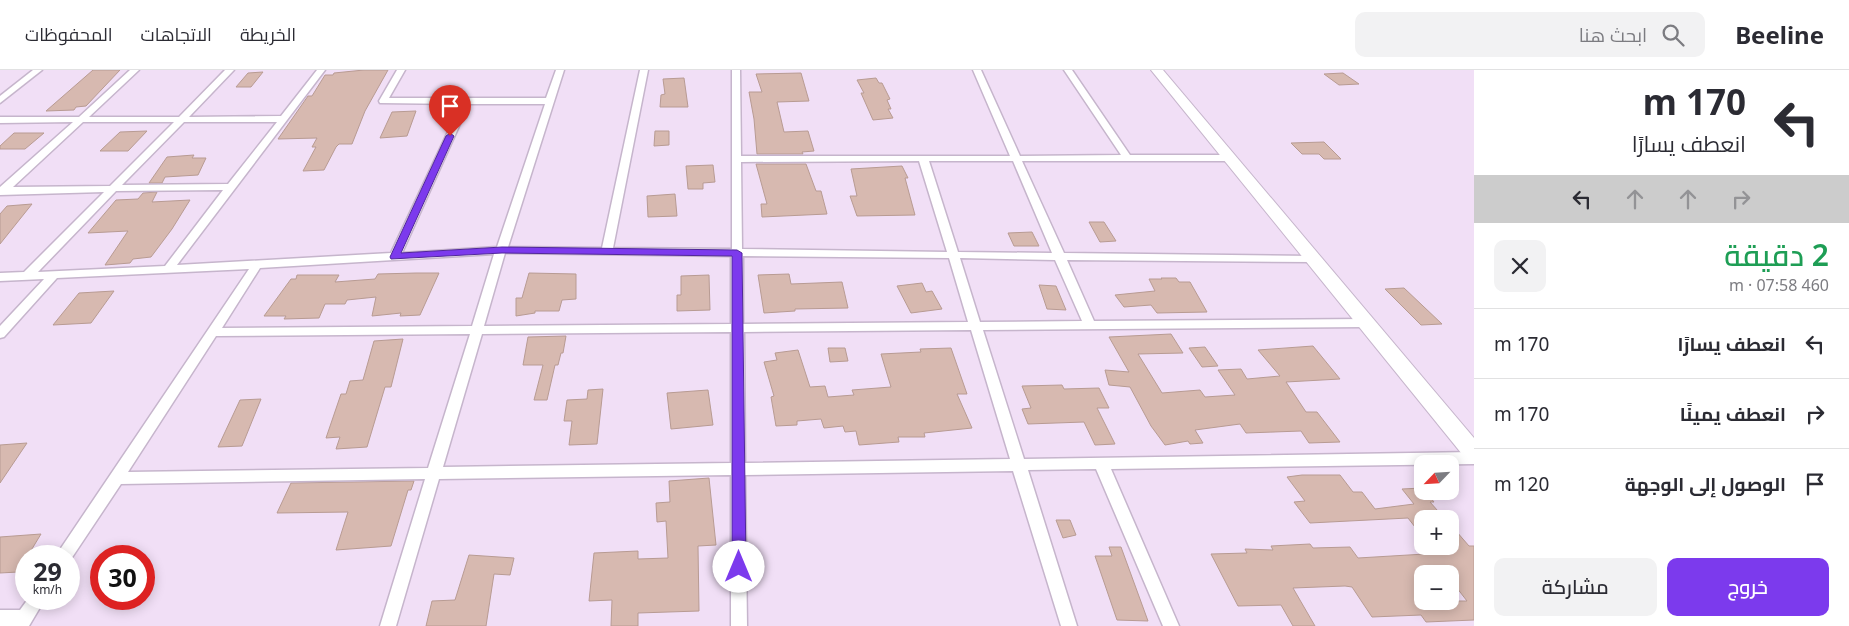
<!DOCTYPE html>
<html lang="ar">
<meta charset="utf-8">
<style>
:root{--surface:#fff;--page:#f2f2f3;--text:#2b2b33;--muted:#7c7c81;--line:#e1e1e2;--accent:#7c3aed}
body{margin:0;font-family:"Noto Sans",Cairo,sans-serif;background:var(--page);color:var(--text);direction:rtl;height:100vh;display:flex;flex-direction:column;font-size:19px;white-space:nowrap}
*{box-sizing:border-box;margin:0}
p{font-size:16px;color:var(--muted)}
.icon{flex:none;width:28px;height:28px;fill:none;stroke:currentColor;stroke-width:2;stroke-linecap:round;stroke-linejoin:round}
.map{position:relative;flex:1;overflow:hidden;direction:ltr}
.details{display:flex;flex-direction:column;background:var(--surface);width:375px}
.details>*{flex:none}
.banner{background:#fff;color:var(--text);overflow:hidden}
.needle{width:32px;rotate:245deg}
.tools{position:absolute;left:1414px;top:385px;display:grid;gap:10px}
.tools a{display:grid;place-items:center;width:45px;height:45px;border-radius:10px;background:var(--surface);box-shadow:0 2px 12px #0003;font-size:25px}
.speed{position:absolute;left:15px;top:475px;display:flex;gap:10px;font-size:25px;font-weight:700;text-align:center}
.speed>*{display:grid;place-content:center;width:65px;height:65px;border-radius:50%;background:var(--surface);box-shadow:0 2px 12px #0003;line-height:1}
.speed small{font-size:12px;font-weight:400}
.speed .limit{border:8px solid #d22;background:#fff;color:#111}
.pin{position:absolute;display:grid;place-items:center;width:42px;height:42px;color:#fff;margin:-51px -21px;border-radius:50% 50% 50% 0;rotate:-45deg;box-shadow:0 0 5px #0007}
.pin .icon{rotate:45deg}
.me{position:absolute;width:55px;margin:-28px;rotate:0deg;stroke-linejoin:round;filter:drop-shadow(0 0 4px #0008)}
.turn{display:flex;align-items:center;gap:18px;height:105px;padding:0 20px;font-size:22px}
.turn .icon{width:65px;height:65px;stroke-width:2.5}
.turn b{display:block;font-size:35px;line-height:42px}
.lanes{display:flex;align-items:center;height:48px;padding:0 20px;background:#0003;justify-content:center;gap:25px;direction:ltr}
.lanes .off{opacity:.35}
.round{display:grid;place-items:center;flex:none;width:52px;height:52px;border-radius:10px;background:var(--page)}
.head{display:flex;align-items:center;justify-content:space-between;height:85px;padding:0 20px}
h1{font-size:30px;font-weight:600;line-height:38px;color:#1e9e55}
.cta{display:flex;gap:10px;margin-top:auto;padding:10px 20px}
.cta a{flex:1;height:58px;border-radius:10px;background:var(--accent);color:#fff;font-size:20px;font-weight:600;line-height:58px;text-align:center}
.cta a+a{background:var(--page);color:var(--text)}
ul{padding:0;list-style:none}
li{display:flex;align-items:center;gap:15px;height:70px;padding:0 20px;border-top:1px solid var(--line)}
li div{flex:1}
li b{display:block;font-size:19px}
li em{font-style:normal}
header{display:flex;align-items:center;gap:30px;box-sizing:border-box;height:70px;padding:0 25px;background:var(--surface);border-bottom:1px solid var(--line)}
header strong{font-size:24px}
nav{display:flex;gap:28px;margin-inline-start:auto;font-size:18px}
.search{width:350px;height:45px;background:var(--page);display:flex;align-items:center;gap:12px;box-sizing:border-box;padding:0 18px;border-radius:10px;color:var(--muted);font-size:19px}
main{display:flex;flex:1;min-height:0}
.map>svg:first-child{display:block}
.building{fill:#d7b9b0;stroke:#b89b93;fill-rule:evenodd}
.lines{fill:none;stroke-linecap:round;stroke-linejoin:round}
.street-casing{stroke:#c6b5cc;stroke-width:3}
.secondary-casing{stroke:#c6b5cc;stroke-width:2}
.street{fill:#fff;fill-rule:evenodd}
.secondary{fill:#fff;fill-rule:evenodd}
.route{fill:#7c3aed;stroke:#51269a}
</style>
<header>
<strong>Beeline</strong>
<div class="search"><svg class="icon" aria-label="search" viewBox="0 0 24 24"><circle cx="10" cy="10" r="6"/><path d="M15 15l6 6"/></svg>ابحث هنا</div>
<nav><a>الخريطة</a><a>الاتجاهات</a><a>المحفوظات</a></nav>
</header>
<main>
<section class="details">
<div class="banner">
<div class="turn"><svg class="icon" aria-label="left" viewBox="0 0 24 24"><path d="M17 20v-9H6M10 6l-5 5 5 5"/></svg><div><b>170 m</b>انعطف يسارًا</div></div>
<div class="lanes"><svg class="icon" aria-label="left" viewBox="0 0 24 24"><path d="M17 20v-9H6M10 6l-5 5 5 5"/></svg><svg class="icon off" aria-label="ahead" viewBox="0 0 24 24"><path d="M12 20V5M6 11l6-6 6 6"/></svg><svg class="icon off" aria-label="ahead" viewBox="0 0 24 24"><path d="M12 20V5M6 11l6-6 6 6"/></svg><svg class="icon off" aria-label="right" viewBox="0 0 24 24"><path d="M7 20v-9h11M14 6l5 5-5 5"/></svg></div>
</div>
<div class="head"><div><h1>2 دقيقة</h1><p>460 m · 07:58</p></div><a class="round"><svg class="icon" aria-label="close" viewBox="0 0 24 24"><path d="M6 6l12 12M18 6L6 18"/></svg></a></div>
<ul>
<li><svg class="icon" aria-label="left" viewBox="0 0 24 24"><path d="M17 20v-9H6M10 6l-5 5 5 5"/></svg><div><b>انعطف يسارًا</b></div><em>170 m</em></li>
<li><svg class="icon" aria-label="right" viewBox="0 0 24 24"><path d="M7 20v-9h11M14 6l5 5-5 5"/></svg><div><b>انعطف يمينًا</b></div><em>170 m</em></li>
<li><svg class="icon" aria-label="arrive" viewBox="0 0 24 24"><path d="M6 21V4h12l-3 4 3 4H6"/></svg><div><b>الوصول إلى الوجهة</b></div><em>120 m</em></li>
</ul>
<div class="cta"><a>خروج</a><a>مشاركة</a></div>
</section>
<div class="map">
<svg width="1474" height="556" viewBox="0 0 1474 556">
<rect width="100%" height="100%" fill="#f1dff6"/>
<g class="building">
<path d="M 93,0 L 120,0 L 86,36 L 76,37 L 74,40 L 46,41 Z"/>
<path d="M 364,0 L 388,0 L 365,41 L 352,74 L 339,74 L 336,77 L 324,100 L 303,101 L 316,77 L 312,77 L 317,68 L 278,69 L 308,26 L 312,26 L 325,5 L 333,5 L 334,3 Z"/>
<path d="M 263,2 L 251,17 L 236,17 L 248,3 Z"/>
<path d="M 801,3 L 809,31 L 777,32 L 784,62 L 808,61 L 814,81 L 802,82 L 803,84 L 757,84 L 754,49 L 749,22 L 762,22 L 756,4 Z"/>
<path d="M 1343,3 L 1359,14 L 1339,15 L 1324,4 Z"/>
<path d="M 684,8 L 688,37 L 660,37 L 661,25 L 665,24 L 663,9 Z"/>
<path d="M 876,8 L 879,13 L 882,13 L 890,29 L 887,30 L 891,39 L 888,39 L 893,48 L 873,50 L 861,23 L 864,23 L 857,10 Z"/>
<path d="M 416,41 L 407,66 L 380,68 L 392,42 Z"/>
<path d="M 147,61 L 128,81 L 100,81 L 120,62 Z"/>
<path d="M 655,61 L 669,61 L 669,75 L 654,76 Z"/>
<path d="M 14,63 L 44,63 L 25,79 L 0,79 L 0,76 Z"/>
<path d="M 1324,72 L 1341,89 L 1324,89 L 1319,84 L 1302,84 L 1291,73 Z"/>
<path d="M 194,85 L 192,88 L 206,88 L 198,105 L 165,107 L 162,113 L 149,113 L 167,87 Z"/>
<path d="M 756,94 L 806,94 L 816,121 L 821,121 L 827,144 L 762,147 L 761,134 L 767,134 Z"/>
<path d="M 713,95 L 715,112 L 703,113 L 703,119 L 688,119 L 686,96 Z"/>
<path d="M 902,96 L 908,108 L 905,108 L 915,145 L 857,146 L 850,126 L 857,126 L 851,99 Z"/>
<path d="M 157,122 L 152,132 L 190,130 L 172,159 L 151,187 L 133,189 L 130,193 L 105,195 L 128,161 L 88,163 L 116,130 L 138,129 L 143,123 Z"/>
<path d="M 675,124 L 677,146 L 648,147 L 647,126 Z"/>
<path d="M 32,134 L 0,174 L 0,144 L 7,136 Z"/>
<path d="M 1089,152 L 1104,152 L 1116,171 L 1100,172 Z"/>
<path d="M 1032,162 L 1039,176 L 1014,176 L 1008,163 Z"/>
<path d="M 416,203 L 439,203 L 420,245 L 400,246 L 401,243 L 372,246 L 376,227 L 347,230 L 345,234 L 325,234 L 319,248 L 284,249 L 286,246 L 264,246 L 291,209 L 296,209 L 297,205 L 339,205 L 335,212 L 375,209 L 378,204 Z"/>
<path d="M 529,203 L 576,204 L 576,229 L 562,230 L 559,241 L 535,241 L 535,243 L 516,246 L 516,228 L 522,228 Z"/>
<path d="M 789,204 L 791,214 L 842,212 L 848,238 L 795,239 L 795,241 L 764,243 L 758,205 Z"/>
<path d="M 709,205 L 710,240 L 677,241 L 677,225 L 681,225 L 681,206 Z"/>
<path d="M 1161,208 L 1176,208 L 1179,212 L 1190,212 L 1207,242 L 1157,243 L 1151,235 L 1124,237 L 1115,225 L 1155,221 L 1149,209 L 1162,209 Z"/>
<path d="M 922,213 L 926,222 L 932,221 L 942,239 L 911,243 L 897,216 Z"/>
<path d="M 1039,215 L 1056,216 L 1066,240 L 1047,239 Z"/>
<path d="M 1404,218 L 1442,254 L 1421,255 L 1385,219 Z"/>
<path d="M 114,221 L 91,253 L 53,255 L 79,223 Z"/>
<path d="M 1171,264 L 1183,283 L 1138,284 L 1162,323 L 1200,320 L 1205,327 L 1235,325 L 1218,300 L 1241,299 L 1247,309 L 1280,306 L 1258,280 L 1313,276 L 1340,309 L 1286,312 L 1306,342 L 1317,342 L 1340,372 L 1309,373 L 1301,361 L 1246,363 L 1240,354 L 1195,360 L 1203,373 L 1190,374 L 1188,371 L 1165,375 L 1151,356 L 1130,317 L 1109,315 L 1105,300 L 1129,302 L 1109,267 Z"/>
<path d="M 566,266 L 563,283 L 561,283 L 558,295 L 555,295 L 547,330 L 534,330 L 543,295 L 523,295 L 528,267 Z"/>
<path d="M 403,269 L 391,317 L 385,317 L 367,377 L 336,379 L 340,367 L 326,368 L 341,324 L 346,324 L 350,311 L 363,310 L 374,271 Z"/>
<path d="M 1205,277 L 1218,296 L 1202,297 L 1189,278 Z"/>
<path d="M 828,278 L 845,278 L 848,291 L 830,292 Z"/>
<path d="M 951,278 L 967,324 L 957,324 L 972,358 L 924,363 L 925,367 L 898,367 L 899,372 L 859,375 L 856,361 L 845,362 L 843,356 L 824,358 L 821,349 L 797,351 L 797,355 L 776,356 L 771,327 L 774,326 L 764,292 L 777,290 L 775,283 L 798,280 L 810,317 L 825,316 L 828,327 L 854,325 L 852,320 L 891,317 L 881,284 L 921,282 L 920,279 Z"/>
<path d="M 1062,315 L 1064,319 L 1099,318 L 1109,338 L 1097,338 L 1115,374 L 1095,375 L 1084,352 L 1028,354 L 1022,339 L 1031,338 L 1022,316 Z"/>
<path d="M 603,319 L 597,374 L 569,375 L 572,351 L 564,351 L 567,330 L 587,329 L 588,320 Z"/>
<path d="M 708,320 L 713,355 L 671,359 L 667,323 Z"/>
<path d="M 261,329 L 242,376 L 218,377 L 240,330 Z"/>
<path d="M 27,373 L 0,413 L 0,375 Z"/>
<path d="M 1302,405 L 1340,405 L 1353,422 L 1362,422 L 1375,439 L 1414,434 L 1402,419 L 1422,418 L 1422,421 L 1425,421 L 1434,432 L 1430,432 L 1445,449 L 1422,449 L 1422,466 L 1408,448 L 1310,453 L 1294,432 L 1305,431 L 1287,407 Z"/>
<path d="M 709,408 L 716,475 L 698,476 L 699,541 L 638,543 L 638,556 L 611,556 L 612,530 L 589,531 L 594,483 L 638,481 L 638,489 L 668,488 L 666,451 L 657,452 L 656,433 L 670,432 L 669,411 Z"/>
<path d="M 414,411 L 411,420 L 408,420 L 391,476 L 336,480 L 348,442 L 277,443 L 291,413 Z"/>
<path d="M 1056,450 L 1070,450 L 1076,465 L 1063,468 Z"/>
<path d="M 1450,454 L 1469,476 L 1474,476 L 1474,550 L 1426,552 L 1421,545 L 1372,547 L 1352,517 L 1345,516 L 1293,518 L 1315,556 L 1293,556 L 1281,535 L 1238,536 L 1211,484 L 1247,483 L 1245,479 L 1273,480 L 1271,476 L 1310,474 L 1313,478 L 1350,477 L 1358,488 L 1425,484 L 1420,476 L 1450,476 ZM 1422,504 L 1450,504 L 1450,509 L 1467,531 L 1422,531 Z"/>
<path d="M 41,464 L 18,502 L 0,503 L 0,467 Z"/>
<path d="M 1109,477 L 1121,477 L 1148,551 L 1117,550 L 1095,486 L 1112,486 Z"/>
<path d="M 469,485 L 514,488 L 510,505 L 494,504 L 486,556 L 426,556 L 432,531 L 455,530 Z"/>
</g>
<g class="lines">
<defs>
<g id="street">
<path d="M 33,0 L 42,0 L 0,33 L 0,26 Z"/>
<path d="M 130,0 L 139,0 L 89,47 L 179,47 L 225,0 L 234,0 L 189,47 L 281,46 L 317,0 L 325,0 L 177,195 L 391,183 L 461,34 L 380,33 L 379,31 L 397,0 L 405,0 L 389,28 L 546,28 L 556,0 L 564,0 L 508,177 L 602,178 L 640,0 L 648,0 L 613,178 L 732,179 L 732,0 L 740,0 L 741,86 L 1010,86 L 973,0 L 981,0 L 1020,86 L 1121,85 L 1064,0 L 1072,0 L 1130,85 L 1228,85 L 1233,88 L 1228,91 L 1022,91 L 1064,183 L 1312,186 L 1318,189 L 1312,192 L 1067,190 L 1094,251 L 1365,249 L 1371,253 L 1365,257 L 983,260 L 1024,389 L 1474,382 L 1474,394 L 1111,399 L 1179,556 L 1163,556 L 1096,399 L 1028,400 L 1077,556 L 1061,556 L 1013,401 L 745,405 L 747,556 L 731,556 L 731,405 L 439,409 L 396,556 L 380,556 L 425,409 L 121,414 L 69,492 L 69,486 L 57,486 L 59,481 L 249,199 L 57,208 L 4,267 L 0,268 L 0,256 L 44,209 L 0,211 L 0,203 L 24,202 L 104,122 L 0,125 L 0,117 L 73,52 L 0,53 L 0,47 L 79,47 ZM 469,34 L 545,34 L 497,177 L 402,183 ZM 83,52 L 174,52 L 110,116 L 13,117 ZM 184,52 L 277,52 L 228,114 L 122,115 ZM 919,91 L 947,182 L 742,179 L 741,92 ZM 929,91 L 1013,91 L 1052,183 L 958,182 ZM 223,120 L 165,196 L 38,202 L 116,121 ZM 505,183 L 731,186 L 731,254 L 484,256 ZM 494,184 L 472,256 L 222,258 L 260,198 ZM 743,186 L 949,188 L 968,252 L 743,254 ZM 960,188 L 1055,190 L 1082,251 L 980,252 ZM 971,260 L 1010,389 L 745,393 L 744,262 ZM 731,262 L 731,393 L 443,397 L 482,264 ZM 470,264 L 428,398 L 128,402 L 216,266 Z"/>
<path d="M 28,529 L 45,529 L 29,556 L 0,556 L 0,540 L 20,540 Z"/>
</g>
<path id="secondary" d="M 1151,0 L 1163,0 L 1474,368 L 1474,391 L 1466,389 Z"/>
</defs>
<use href="#street" class="street-casing"/>
<use href="#secondary" class="secondary-casing"/>
<use href="#street" class="street"/>
<use href="#secondary" class="secondary"/>
</g>
<path class="route" d="M 450,63 L 454,66 L 401,183 L 502,177 L 737,180 L 742,183 L 746,497 L 744,502 L 739,504 L 734,502 L 732,497 L 732,186 L 502,183 L 391,189 L 390,187 L 446,66 Z"/>
</svg>
<div class="tools">
<a><svg class="needle" viewBox="-14 -14 28 28"><path d="M0-13l5 13h-10z" fill="#e53935"/><path d="M0 13l5-13h-10z" fill="#7c7c81"/></svg></a>
<a>+</a>
<a>−</a>
</div>
<div class="speed"><div>29<small>km/h</small></div><div class="limit">30</div></div>
<div class="pin" style="left:450px;top:66px;background:#d93025"><svg class="icon" aria-label="arrive" viewBox="0 0 24 24"><path d="M6 21V4h12l-3 4 3 4H6"/></svg></div>
<svg class="me" style="left:739px;top:497px" viewBox="-20 -20 40 40"><circle r="19" fill="#fff"/><path d="M0-13L10 11 0 6-10 11z" fill="#7c3aed"/></svg>
</div>
</main>
